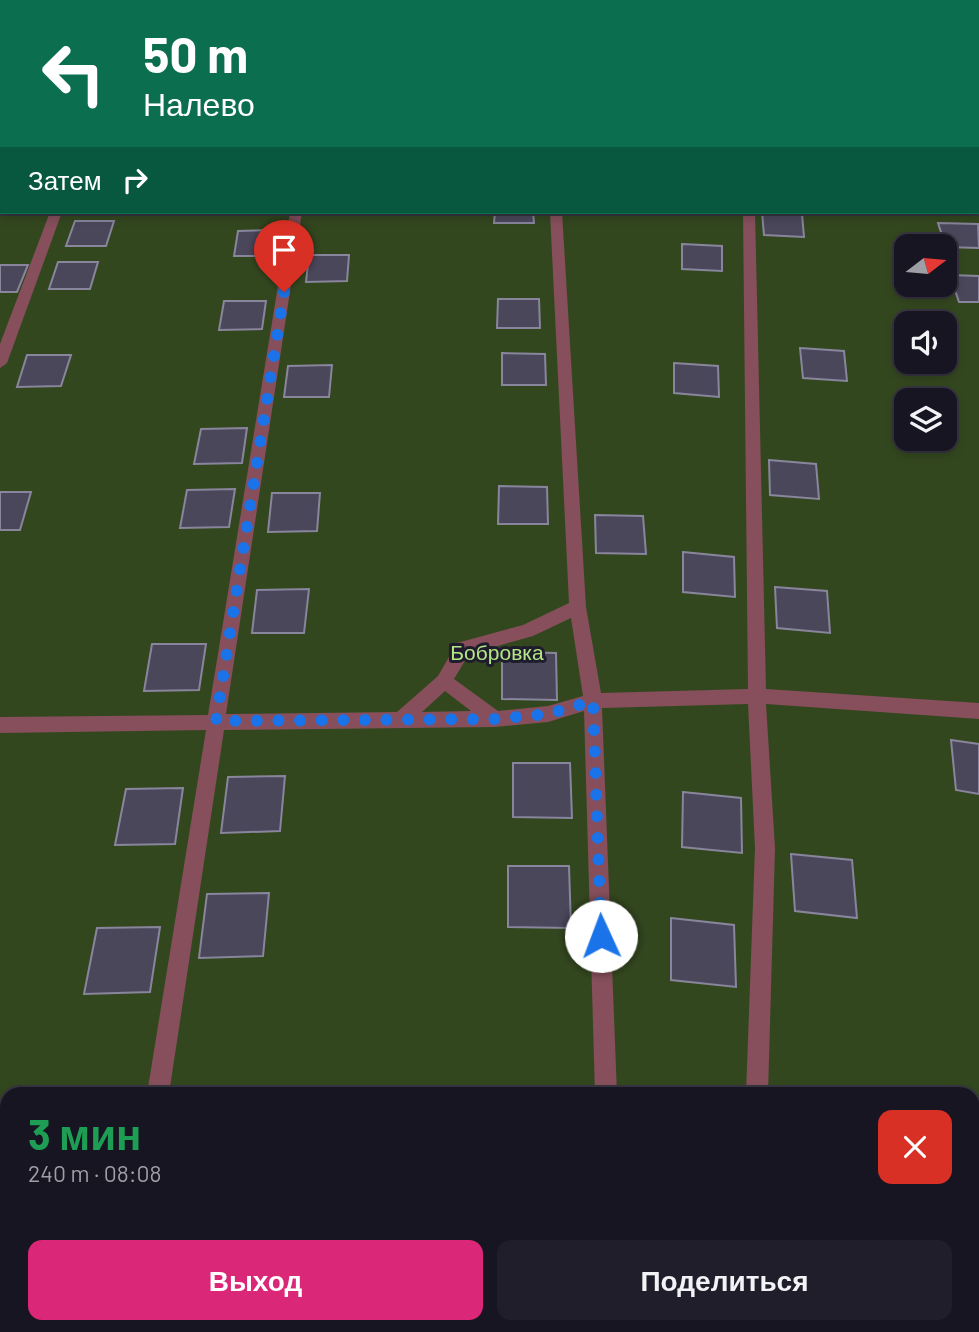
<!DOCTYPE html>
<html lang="ru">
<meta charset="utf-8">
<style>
:root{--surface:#171522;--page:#201e2a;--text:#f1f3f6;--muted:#9e9fa5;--line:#363440;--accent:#db2777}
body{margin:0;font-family:Barlow,sans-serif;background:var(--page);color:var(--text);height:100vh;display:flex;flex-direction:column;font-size:26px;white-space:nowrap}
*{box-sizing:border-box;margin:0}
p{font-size:23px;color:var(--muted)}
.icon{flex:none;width:38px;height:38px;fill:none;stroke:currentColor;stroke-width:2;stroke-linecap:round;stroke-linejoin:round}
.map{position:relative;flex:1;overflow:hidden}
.panel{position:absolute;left:0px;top:1087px;width:980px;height:247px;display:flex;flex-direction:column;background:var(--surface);border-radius:21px 21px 0 0;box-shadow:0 4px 10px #0003,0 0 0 2px var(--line)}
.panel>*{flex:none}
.guide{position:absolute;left:0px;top:0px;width:980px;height:214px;box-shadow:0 4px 10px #0003,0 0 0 2px var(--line);background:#0b6e4f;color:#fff;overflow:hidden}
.needle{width:46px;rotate:74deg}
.buttons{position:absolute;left:894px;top:234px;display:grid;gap:14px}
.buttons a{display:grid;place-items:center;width:63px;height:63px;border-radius:14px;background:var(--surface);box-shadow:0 4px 10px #0003,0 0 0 2px var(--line);font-size:35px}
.pin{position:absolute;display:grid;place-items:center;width:60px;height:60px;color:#fff;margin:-72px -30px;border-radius:50% 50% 50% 0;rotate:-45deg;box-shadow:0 0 7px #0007}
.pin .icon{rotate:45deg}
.me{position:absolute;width:77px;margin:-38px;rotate:358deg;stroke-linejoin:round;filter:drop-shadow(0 0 5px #0008)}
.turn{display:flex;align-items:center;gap:24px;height:147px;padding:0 28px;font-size:32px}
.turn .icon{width:91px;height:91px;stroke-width:2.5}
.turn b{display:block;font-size:49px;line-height:60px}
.then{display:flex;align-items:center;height:66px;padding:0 28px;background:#0003;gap:14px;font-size:26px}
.round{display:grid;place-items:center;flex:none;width:74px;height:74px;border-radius:14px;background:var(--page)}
.headline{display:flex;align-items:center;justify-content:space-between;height:119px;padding:0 28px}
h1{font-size:42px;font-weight:700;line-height:52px;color:#1e9e55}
.primary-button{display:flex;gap:14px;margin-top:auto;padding:14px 28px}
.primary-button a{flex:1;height:80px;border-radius:14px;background:var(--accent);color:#fff;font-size:28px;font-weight:700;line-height:80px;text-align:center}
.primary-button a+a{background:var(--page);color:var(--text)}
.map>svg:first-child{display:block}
.green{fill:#33471f;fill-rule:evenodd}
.building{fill:#4a475b;stroke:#88859c;stroke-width:2}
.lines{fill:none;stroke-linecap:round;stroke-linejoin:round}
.minor{fill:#864f5b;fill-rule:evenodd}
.route{stroke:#1a73e8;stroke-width:12;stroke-dasharray:0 21.6}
.labels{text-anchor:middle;stroke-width:6;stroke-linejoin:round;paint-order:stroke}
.park-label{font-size:21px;fill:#b3e684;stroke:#1f1c2e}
</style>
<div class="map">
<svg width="979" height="1332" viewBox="0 0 979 1332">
<rect width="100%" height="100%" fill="#1f1c2e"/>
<path class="green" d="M 0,0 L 979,0 L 979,1332 L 0,1332 ZM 2,2 L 978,2 L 978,212 L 2,212 ZM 906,247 L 945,247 L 945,285 L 906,285 ZM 906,324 L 945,324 L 945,362 L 906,362 ZM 906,401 L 945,401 L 945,439 L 906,439 ZM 7,1094 L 973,1094 L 973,1326 L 7,1326 Z"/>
<g class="building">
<path d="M 495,212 L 533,212 L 534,223 L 494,223 Z"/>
<path d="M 762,212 L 802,214 L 804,237 L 764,235 Z"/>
<path d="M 75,221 L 114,221 L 106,246 L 66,246 Z"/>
<path d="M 938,223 L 978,224 L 979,248 L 946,247 Z"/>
<path d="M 278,230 L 274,256 L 234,256 L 238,231 Z"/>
<path d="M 682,244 L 722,246 L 722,271 L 682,269 Z"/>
<path d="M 309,255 L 349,255 L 347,281 L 306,282 Z"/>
<path d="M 58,262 L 98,262 L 90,289 L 49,289 Z"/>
<path d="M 0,265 L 28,265 L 17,292 L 0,292 Z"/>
<path d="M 950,275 L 979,276 L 979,302 L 959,302 Z"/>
<path d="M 498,299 L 539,299 L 540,328 L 497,328 Z"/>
<path d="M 224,301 L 266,301 L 262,329 L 219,330 Z"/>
<path d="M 800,348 L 844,351 L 847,381 L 803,378 Z"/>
<path d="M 502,353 L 545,354 L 546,385 L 502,385 Z"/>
<path d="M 27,355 L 71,355 L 61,386 L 17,387 Z"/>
<path d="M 674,363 L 718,366 L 719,397 L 674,393 Z"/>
<path d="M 332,365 L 329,397 L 284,397 L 288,366 Z"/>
<path d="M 247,428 L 242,463 L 194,464 L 201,429 Z"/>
<path d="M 769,460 L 816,464 L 819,499 L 770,495 Z"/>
<path d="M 499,486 L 547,487 L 548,524 L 498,524 Z"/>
<path d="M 235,489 L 229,527 L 180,528 L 187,490 Z"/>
<path d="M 0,492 L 31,492 L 20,530 L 0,530 Z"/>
<path d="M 272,493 L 320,493 L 317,531 L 268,532 Z"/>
<path d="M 595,515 L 643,516 L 646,554 L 596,553 Z"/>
<path d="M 683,552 L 734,557 L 735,597 L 683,592 Z"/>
<path d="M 775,587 L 827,591 L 830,633 L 777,628 Z"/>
<path d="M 309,589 L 304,633 L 252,633 L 257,590 Z"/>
<path d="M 152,644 L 206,644 L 199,690 L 144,691 Z"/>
<path d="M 502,652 L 556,653 L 557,700 L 502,699 Z"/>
<path d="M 951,740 L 979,744 L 979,794 L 956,790 Z"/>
<path d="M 513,763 L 570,763 L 572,818 L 513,817 Z"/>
<path d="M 285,776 L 280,831 L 221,833 L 228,777 Z"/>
<path d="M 183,788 L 175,844 L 115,845 L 126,789 Z"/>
<path d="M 683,792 L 741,798 L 742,853 L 682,847 Z"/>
<path d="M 791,854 L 852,860 L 857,918 L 795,911 Z"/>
<path d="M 508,866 L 569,866 L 571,928 L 508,927 Z"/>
<path d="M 269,893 L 263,956 L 199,958 L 207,894 Z"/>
<path d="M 671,918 L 734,925 L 736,987 L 671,980 Z"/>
<path d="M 160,927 L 150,992 L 84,994 L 97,928 Z"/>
<path d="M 13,1326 L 89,1326 L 88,1332 L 12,1332 Z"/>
<path d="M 141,1326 L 216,1326 L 216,1330 L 140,1331 Z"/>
</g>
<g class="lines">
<g class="minor">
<path d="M 131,0 L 141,0 L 130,2 Z"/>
<path d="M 327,0 L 337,0 L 326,2 Z"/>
<rect x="539" y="0" width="10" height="2"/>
<path d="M 729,0 L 739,0 L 740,2 L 730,2 Z"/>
<rect x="941" y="0" width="10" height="2"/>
<path d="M 978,135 L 979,135 L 979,145 L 978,144 Z"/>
<path d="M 50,212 L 62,212 L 7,363 L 0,368 L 0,344 Z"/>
<path d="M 290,212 L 302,212 L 226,714 L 397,712 L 438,676 L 457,643 L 523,625 L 569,603 L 550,212 L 562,212 L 586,607 L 601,693 L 748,689 L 743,212 L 755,212 L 766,689 L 979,703 L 979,719 L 766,704 L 775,848 L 768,1094 L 746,1094 L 755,848 L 748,704 L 602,708 L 617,1094 L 595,1094 L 584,711 L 548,722 L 495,727 L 224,730 L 169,1094 L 147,1094 L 206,730 L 0,733 L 0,717 L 208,715 ZM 571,618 L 583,696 L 548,706 L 498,711 L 454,679 L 469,654 L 533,636 ZM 445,691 L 471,711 L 422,712 Z"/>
<path d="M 110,1326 L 134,1326 L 133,1332 L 109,1332 Z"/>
<rect x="602" y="1326" width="24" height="6"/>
<rect x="733" y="1326" width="24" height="6"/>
</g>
</g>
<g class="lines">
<path class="route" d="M 284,292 L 216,721 L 495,719 L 548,714 L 593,701 L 601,936"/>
</g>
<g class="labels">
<g class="park-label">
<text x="497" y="660">Бобровка</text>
</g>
</g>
</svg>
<div class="buttons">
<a><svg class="needle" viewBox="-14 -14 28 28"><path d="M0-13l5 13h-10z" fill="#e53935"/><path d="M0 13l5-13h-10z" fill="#9e9fa5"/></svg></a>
<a><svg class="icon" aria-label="sound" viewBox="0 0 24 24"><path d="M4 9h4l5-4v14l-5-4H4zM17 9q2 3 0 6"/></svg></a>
<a><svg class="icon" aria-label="layers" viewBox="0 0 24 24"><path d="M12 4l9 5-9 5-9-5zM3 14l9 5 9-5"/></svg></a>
</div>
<div class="pin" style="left:284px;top:292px;background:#d93025"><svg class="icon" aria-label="arrive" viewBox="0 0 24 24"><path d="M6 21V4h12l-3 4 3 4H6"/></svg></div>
<svg class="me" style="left:601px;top:936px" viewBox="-20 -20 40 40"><circle r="19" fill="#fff"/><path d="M0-13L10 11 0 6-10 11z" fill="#1a73e8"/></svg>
<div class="guide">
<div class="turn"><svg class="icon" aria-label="left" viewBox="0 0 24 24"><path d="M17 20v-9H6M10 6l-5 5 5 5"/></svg><div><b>50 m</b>Налево</div></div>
<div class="then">Затем<svg class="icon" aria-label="right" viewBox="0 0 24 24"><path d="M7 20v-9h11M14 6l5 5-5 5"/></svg></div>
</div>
<section class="panel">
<div class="headline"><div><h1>3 мин</h1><p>240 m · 08:08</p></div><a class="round" style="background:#d93025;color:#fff"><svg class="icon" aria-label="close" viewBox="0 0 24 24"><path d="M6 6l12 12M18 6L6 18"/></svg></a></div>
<div class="primary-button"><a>Выход</a><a>Поделиться</a></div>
</section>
</div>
